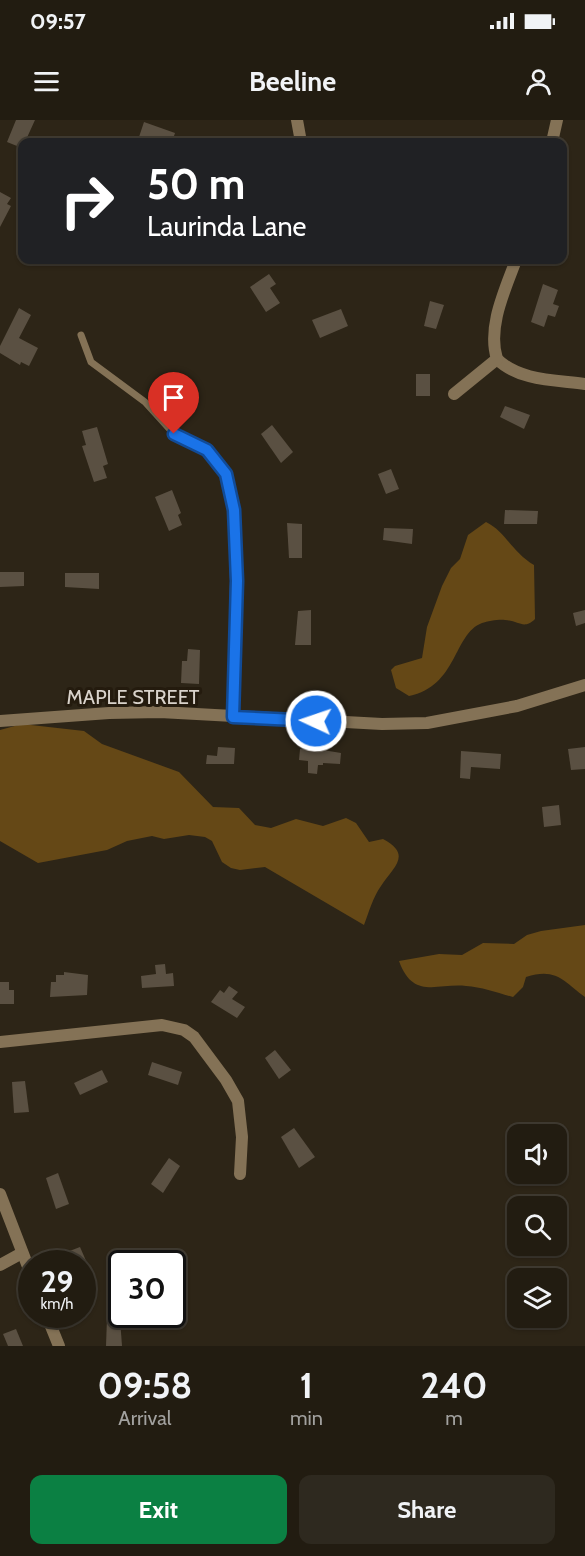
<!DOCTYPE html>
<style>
:root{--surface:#221c11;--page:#2e291f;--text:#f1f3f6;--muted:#a2a19f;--line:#3f3a31;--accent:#0b8043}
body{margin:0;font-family:Cabin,sans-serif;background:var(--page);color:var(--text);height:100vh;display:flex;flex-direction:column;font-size:22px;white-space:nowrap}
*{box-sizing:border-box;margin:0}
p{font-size:20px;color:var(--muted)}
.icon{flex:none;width:33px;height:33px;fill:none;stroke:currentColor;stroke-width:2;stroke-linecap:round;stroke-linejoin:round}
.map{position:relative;height:1226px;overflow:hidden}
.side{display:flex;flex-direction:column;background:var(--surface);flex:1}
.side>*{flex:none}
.banner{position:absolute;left:18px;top:18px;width:549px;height:126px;border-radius:12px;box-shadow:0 2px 4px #0004,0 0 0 2px var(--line);background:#202124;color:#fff;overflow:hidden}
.tools{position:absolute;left:507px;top:1004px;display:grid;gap:12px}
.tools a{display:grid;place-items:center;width:60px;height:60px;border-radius:12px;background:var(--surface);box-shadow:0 2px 4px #0004,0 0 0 2px var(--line);font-size:30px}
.speed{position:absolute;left:18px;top:1130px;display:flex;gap:12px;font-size:30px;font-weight:700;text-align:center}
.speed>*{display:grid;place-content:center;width:78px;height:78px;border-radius:50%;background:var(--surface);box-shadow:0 2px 4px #0004,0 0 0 2px var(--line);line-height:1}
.speed small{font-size:15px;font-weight:400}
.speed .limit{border:3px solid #111;border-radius:9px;background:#fff;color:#111}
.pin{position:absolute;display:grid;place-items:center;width:51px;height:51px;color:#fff;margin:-62px -26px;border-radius:50% 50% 50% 0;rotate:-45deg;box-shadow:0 0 6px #0007}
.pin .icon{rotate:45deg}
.me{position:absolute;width:66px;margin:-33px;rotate:273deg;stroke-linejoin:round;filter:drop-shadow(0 0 4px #0008)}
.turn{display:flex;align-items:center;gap:21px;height:126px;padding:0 30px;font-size:27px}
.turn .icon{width:78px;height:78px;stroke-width:2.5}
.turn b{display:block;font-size:42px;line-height:51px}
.eta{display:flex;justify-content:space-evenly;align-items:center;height:102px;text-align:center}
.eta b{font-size:36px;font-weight:800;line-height:42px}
.cta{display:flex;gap:12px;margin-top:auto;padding:12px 30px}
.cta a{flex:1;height:69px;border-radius:12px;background:var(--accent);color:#fff;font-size:24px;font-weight:800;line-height:69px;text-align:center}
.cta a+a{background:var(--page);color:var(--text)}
.status{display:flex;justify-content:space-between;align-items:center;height:42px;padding:0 30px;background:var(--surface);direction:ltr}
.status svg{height:16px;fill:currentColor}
header{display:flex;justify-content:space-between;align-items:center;height:78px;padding:0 30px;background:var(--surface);font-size:27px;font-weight:800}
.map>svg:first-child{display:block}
.green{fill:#654816}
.building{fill:#5a5042}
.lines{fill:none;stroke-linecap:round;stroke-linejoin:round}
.lane{stroke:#847256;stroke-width:7}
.street{stroke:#847256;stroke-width:12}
.route-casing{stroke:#114b97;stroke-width:15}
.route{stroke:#1a73e8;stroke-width:10}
.labels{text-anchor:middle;stroke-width:6;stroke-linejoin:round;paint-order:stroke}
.street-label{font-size:20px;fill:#d9d3cb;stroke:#241b0e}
</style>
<div class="status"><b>09:57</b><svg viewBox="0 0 49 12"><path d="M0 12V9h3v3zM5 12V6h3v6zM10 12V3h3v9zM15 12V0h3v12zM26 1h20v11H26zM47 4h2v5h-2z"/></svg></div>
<header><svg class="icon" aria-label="menu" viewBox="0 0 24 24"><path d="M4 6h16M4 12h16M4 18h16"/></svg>Beeline<svg class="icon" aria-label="person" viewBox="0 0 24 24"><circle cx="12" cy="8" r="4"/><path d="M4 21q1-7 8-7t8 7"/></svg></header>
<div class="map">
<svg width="585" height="1226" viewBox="0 0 585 1226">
<rect width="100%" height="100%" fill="#2d2517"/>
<g class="green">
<path d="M 486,402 C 505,411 512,432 534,445 L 535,499 C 524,510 519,501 505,500 C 500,499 488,501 482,503 C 453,514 458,566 409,576 L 396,568 L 391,550 L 395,546 L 422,538 L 427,507 L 442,466 L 451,448 L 460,439 L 468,415 Z"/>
<path d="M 22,604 L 84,611 L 102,624 L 179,652 L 213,687 L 239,688 L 255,705 L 271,708 L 296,699 L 323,706 L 346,698 L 356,703 L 369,722 L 383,719 C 413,735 393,747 381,766 C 373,777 369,792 364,805 L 265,747 L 240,750 L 231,748 L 222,742 L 212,721 L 205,717 L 189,715 L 164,719 L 152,716 L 127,721 L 107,730 L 38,743 L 0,721 L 0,610 Z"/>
<path d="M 585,805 L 585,877 C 564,862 557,847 526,857 L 523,867 L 513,877 C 498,873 482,867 466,866 C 437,863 413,880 399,841 L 439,834 L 462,835 L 483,823 L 514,824 L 527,815 L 541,811 Z"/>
</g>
<g class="building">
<path d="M 16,0 L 35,0 L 25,22 L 22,22 L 22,28 L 7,22 Z"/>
<path d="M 144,2 L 175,13 L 172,22 L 138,20 Z"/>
<path d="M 0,72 L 11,78 L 7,84 L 11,86 L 0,107 Z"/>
<path d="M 269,154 L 276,164 L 270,168 L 280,183 L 266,192 L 250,167 Z"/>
<path d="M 543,164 L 558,170 L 553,184 L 559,186 L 555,197 L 548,195 L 544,207 L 531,202 Z"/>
<path d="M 430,181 L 444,185 L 436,209 L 424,206 Z"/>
<path d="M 19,188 L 31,195 L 19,218 L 38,228 L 29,246 L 21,242 L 20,245 L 0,233 L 0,226 Z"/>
<path d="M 341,189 L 348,206 L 320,218 L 312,200 Z"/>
<rect x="416" y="254" width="14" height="22"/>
<path d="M 505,286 L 530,295 L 524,309 L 500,297 Z"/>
<path d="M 272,305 L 293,332 L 281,343 L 261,314 Z"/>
<path d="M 97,307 L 108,344 L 103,346 L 107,358 L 94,362 L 82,326 L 86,325 L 82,311 Z"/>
<path d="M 391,349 L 399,369 L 386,374 L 378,354 Z"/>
<path d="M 172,370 L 181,393 L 178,395 L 182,405 L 169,411 L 155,377 Z"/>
<path d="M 505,390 L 538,391 L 537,404 L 504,404 Z"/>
<path d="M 287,403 L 302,404 L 302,438 L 289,438 Z"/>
<path d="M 384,408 L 413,409 L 412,424 L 383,420 Z"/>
<path d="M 0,452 L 24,452 L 24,466 L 0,467 Z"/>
<path d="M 65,453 L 99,453 L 99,469 L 65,467 Z"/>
<path d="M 311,490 L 311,525 L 295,525 L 298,491 Z"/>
<path d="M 585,490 L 585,503 L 576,506 L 573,493 Z"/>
<path d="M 188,529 L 200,530 L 199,564 L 181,563 L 182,541 L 187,541 Z"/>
<path d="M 218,627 L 235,628 L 234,644 L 206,644 L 207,635 L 217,636 Z"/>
<path d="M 585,627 L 585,649 L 571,650 L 568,629 Z"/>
<path d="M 311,628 L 341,633 L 340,644 L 323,643 L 323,645 L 318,645 L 317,654 L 308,653 L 308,641 L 299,640 L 300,629 L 311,630 Z"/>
<path d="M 461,631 L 501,634 L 500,649 L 471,647 L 470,659 L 460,658 Z"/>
<path d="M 559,685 L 561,705 L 544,707 L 542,687 Z"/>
<path d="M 165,844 L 166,854 L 173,853 L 174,866 L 142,868 L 141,856 L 156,854 L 155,845 Z"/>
<path d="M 64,852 L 88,855 L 87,875 L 50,877 L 51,862 L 56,862 L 56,855 L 64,855 Z"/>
<path d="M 0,862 L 9,862 L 9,870 L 14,870 L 14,884 L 0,884 Z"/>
<path d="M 229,866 L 238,872 L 232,879 L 245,887 L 237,898 L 211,882 L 220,870 L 224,873 Z"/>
<path d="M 275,930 L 291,950 L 279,959 L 265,938 Z"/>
<path d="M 152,942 L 182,952 L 178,965 L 148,955 Z"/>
<path d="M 102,950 L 108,962 L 80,975 L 74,963 Z"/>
<path d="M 25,961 L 29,992 L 14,993 L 12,962 Z"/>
<path d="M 294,1008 L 315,1037 L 299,1048 L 281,1017 Z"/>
<path d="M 169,1038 L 180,1046 L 163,1073 L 151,1064 Z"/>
<path d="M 58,1053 L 69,1084 L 56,1089 L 46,1058 Z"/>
<path d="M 80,1127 L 87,1143 L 71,1143 L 67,1132 Z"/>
<path d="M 107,1198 L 120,1198 L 122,1226 L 106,1226 Z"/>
<path d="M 16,1209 L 23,1226 L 8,1226 L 3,1214 Z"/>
</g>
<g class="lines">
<path class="lane" d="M 81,215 L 91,242 L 145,282 L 174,314"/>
<g class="street">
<path d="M 297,0 L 301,22"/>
<path d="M 552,22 L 557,0"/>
<path d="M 497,239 C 519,261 556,260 585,264"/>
<path d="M 454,274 L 497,239 C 487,207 505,170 516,140"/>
<path d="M 174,314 L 207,330 L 226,354 L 234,390 L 236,461 L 233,597"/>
<path d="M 0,601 L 109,593 L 160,592 L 382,604 L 427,603 L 517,586 L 585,565"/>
<path d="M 0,922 L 162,905 L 184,910 L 194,917 L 226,960 L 238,981 L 242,1017 L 240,1054"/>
<path d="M 0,1074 L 32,1157"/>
<path d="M 0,1145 L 22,1133"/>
<path d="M 46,1194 L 59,1226"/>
</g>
</g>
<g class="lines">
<defs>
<path id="route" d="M 174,314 L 207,330 L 226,354 L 234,390 L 237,461 L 233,597 L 316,601"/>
</defs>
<use href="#route" class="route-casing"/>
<use href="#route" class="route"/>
</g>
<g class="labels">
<g class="street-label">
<text x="133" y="584">MAPLE STREET</text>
</g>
</g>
</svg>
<div class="tools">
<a><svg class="icon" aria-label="sound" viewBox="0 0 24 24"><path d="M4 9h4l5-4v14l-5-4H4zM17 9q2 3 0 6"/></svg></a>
<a><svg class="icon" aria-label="search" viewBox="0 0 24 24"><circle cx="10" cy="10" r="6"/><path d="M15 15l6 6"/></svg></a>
<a><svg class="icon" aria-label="layers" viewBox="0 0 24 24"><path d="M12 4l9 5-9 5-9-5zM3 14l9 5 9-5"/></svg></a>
</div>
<div class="speed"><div>29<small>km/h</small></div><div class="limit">30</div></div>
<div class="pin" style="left:174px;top:314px;background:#d93025"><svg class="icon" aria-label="arrive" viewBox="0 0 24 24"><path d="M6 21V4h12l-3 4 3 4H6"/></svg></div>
<svg class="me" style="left:316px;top:601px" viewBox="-20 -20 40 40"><circle r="17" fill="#1a73e8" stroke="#fff" stroke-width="3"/><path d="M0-11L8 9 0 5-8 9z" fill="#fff"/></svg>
<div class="banner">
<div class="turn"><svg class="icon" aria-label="right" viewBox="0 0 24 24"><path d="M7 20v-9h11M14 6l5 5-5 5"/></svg><div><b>50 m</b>Laurinda Lane</div></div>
</div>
</div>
<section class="side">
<div class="eta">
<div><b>09:58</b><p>Arrival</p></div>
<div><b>1</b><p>min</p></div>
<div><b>240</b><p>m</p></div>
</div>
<div class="cta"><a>Exit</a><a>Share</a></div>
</section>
